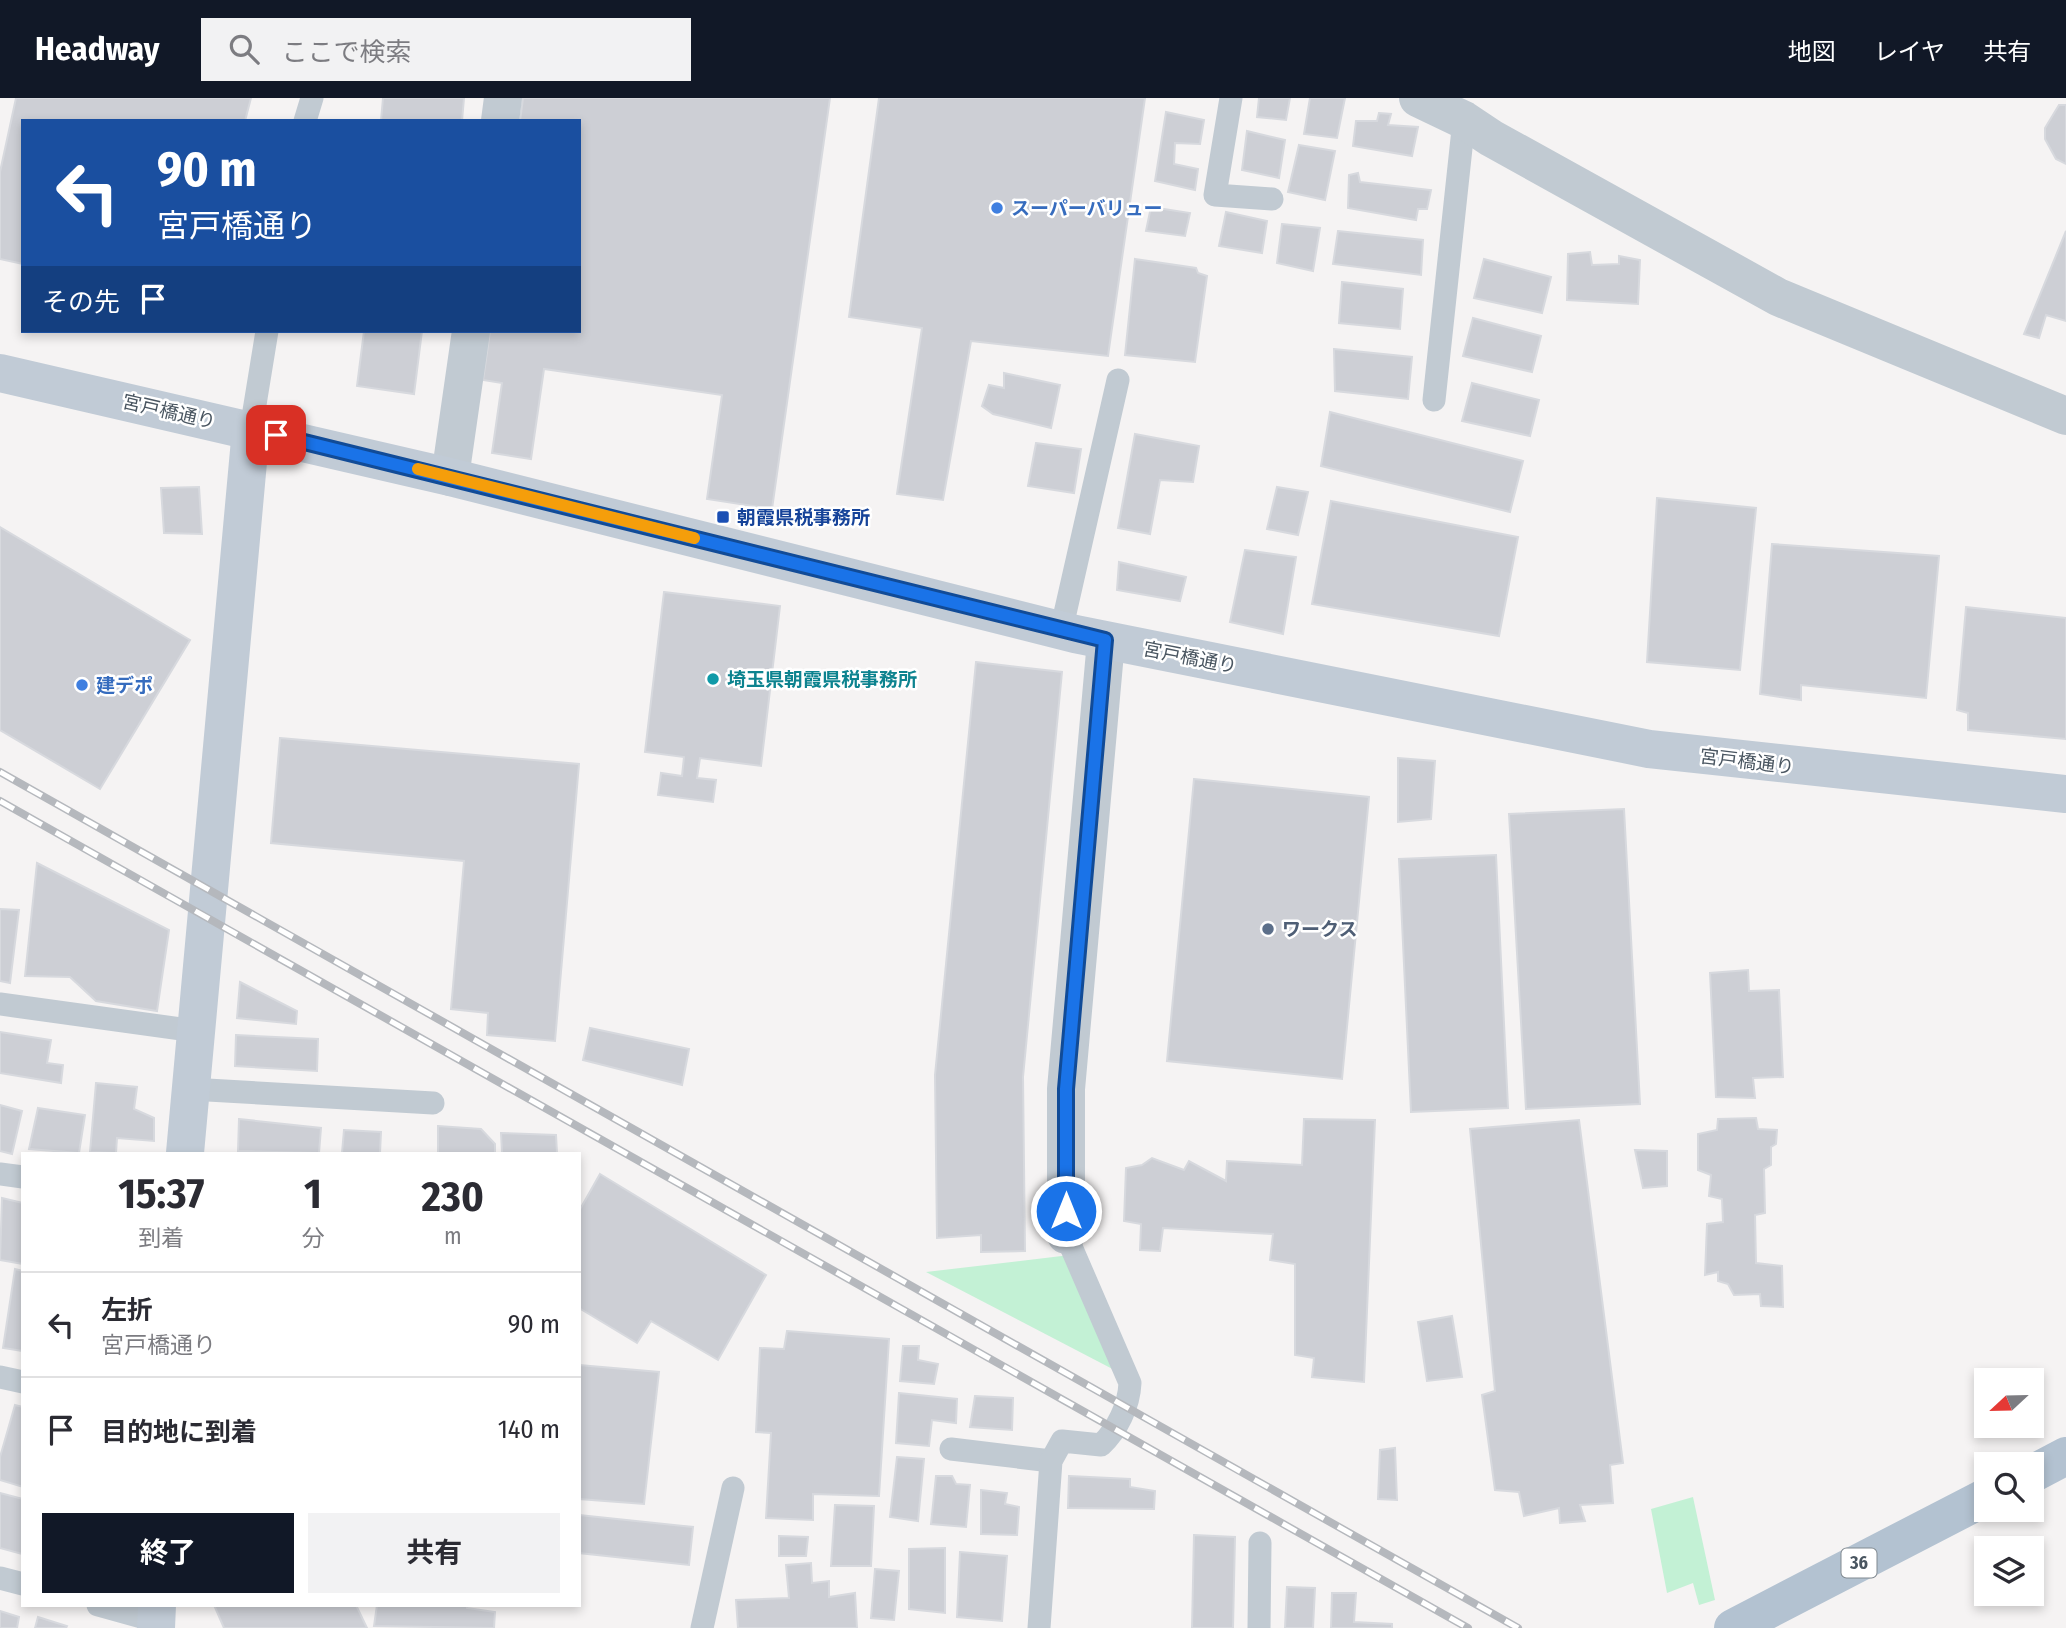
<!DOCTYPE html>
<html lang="ja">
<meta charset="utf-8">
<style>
:root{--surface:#fff;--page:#f2f2f3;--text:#2b2b33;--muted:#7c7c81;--line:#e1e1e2;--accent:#111827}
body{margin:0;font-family:"Fira Sans Condensed","Noto Sans JP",sans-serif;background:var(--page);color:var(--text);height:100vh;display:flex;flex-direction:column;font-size:26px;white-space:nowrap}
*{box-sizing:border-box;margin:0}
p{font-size:23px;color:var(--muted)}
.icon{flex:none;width:38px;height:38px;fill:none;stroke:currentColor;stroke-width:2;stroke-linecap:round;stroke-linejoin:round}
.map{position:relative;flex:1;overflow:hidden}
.drawer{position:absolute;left:21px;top:1054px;width:560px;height:455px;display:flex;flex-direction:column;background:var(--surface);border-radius:0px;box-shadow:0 4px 10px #0003}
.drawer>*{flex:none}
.hud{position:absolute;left:21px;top:21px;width:560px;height:214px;border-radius:0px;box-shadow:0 4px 10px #0003;background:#1a4fa0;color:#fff;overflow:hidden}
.needle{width:46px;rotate:248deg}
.tools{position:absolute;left:1974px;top:1270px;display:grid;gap:14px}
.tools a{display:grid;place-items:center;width:70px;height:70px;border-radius:0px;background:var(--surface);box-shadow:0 4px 10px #0003;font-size:35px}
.pin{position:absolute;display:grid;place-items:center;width:60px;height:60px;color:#fff;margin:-30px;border-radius:14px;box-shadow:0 4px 10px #0006}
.me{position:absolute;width:77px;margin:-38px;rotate:0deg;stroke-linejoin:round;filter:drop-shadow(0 0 5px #0008)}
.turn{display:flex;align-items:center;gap:24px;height:147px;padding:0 21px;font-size:32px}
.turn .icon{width:91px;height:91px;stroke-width:2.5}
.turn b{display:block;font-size:49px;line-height:60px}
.then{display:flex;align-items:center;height:66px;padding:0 21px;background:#0003;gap:14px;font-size:26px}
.eta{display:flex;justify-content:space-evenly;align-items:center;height:119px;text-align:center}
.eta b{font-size:42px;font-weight:700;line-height:49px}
.primary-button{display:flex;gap:14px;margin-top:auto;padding:14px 21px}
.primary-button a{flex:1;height:80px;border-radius:0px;background:var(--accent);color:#fff;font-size:28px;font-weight:700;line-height:80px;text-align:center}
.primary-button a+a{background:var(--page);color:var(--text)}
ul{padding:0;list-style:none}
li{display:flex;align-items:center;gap:21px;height:105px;padding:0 21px;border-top:2px solid var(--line)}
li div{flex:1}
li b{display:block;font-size:26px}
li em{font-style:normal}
header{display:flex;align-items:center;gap:42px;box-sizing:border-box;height:98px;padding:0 35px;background:var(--accent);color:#fff}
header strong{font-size:33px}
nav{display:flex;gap:38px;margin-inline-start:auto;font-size:24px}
.search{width:490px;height:63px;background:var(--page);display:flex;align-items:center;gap:18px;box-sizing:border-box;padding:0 24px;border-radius:0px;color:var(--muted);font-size:26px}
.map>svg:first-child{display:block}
.green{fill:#c3f1d5}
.building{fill:#cdcfd5;stroke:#d7d9de;stroke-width:2}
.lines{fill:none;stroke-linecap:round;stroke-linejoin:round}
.lane{stroke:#c1cad2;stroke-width:23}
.street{stroke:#c1cad2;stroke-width:38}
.secondary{stroke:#c1cbd6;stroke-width:38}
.primary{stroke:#b3c2d1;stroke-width:38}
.rail-casing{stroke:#b5b8bd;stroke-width:8}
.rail{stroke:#fff;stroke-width:5;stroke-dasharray:16;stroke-linecap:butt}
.route-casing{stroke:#114b97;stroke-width:18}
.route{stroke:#1a73e8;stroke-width:12}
.slow{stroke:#f59e0b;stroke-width:12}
.shop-dot{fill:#3f7fe0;stroke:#fff;stroke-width:2.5}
.transit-dot{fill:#1a4fb4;stroke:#fff;stroke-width:2.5}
.culture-dot{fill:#0f9aa8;stroke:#fff;stroke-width:2.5}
.service-dot{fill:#5c6f8a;stroke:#fff;stroke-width:2.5}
.labels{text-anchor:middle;stroke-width:5;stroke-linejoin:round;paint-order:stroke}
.shield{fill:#fff;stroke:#808990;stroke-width:2}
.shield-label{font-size:18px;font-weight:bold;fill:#4a5661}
.shop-label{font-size:19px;font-weight:bold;fill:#366cbe;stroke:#fff;text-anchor:start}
.street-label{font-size:19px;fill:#4a5661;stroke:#fff}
.transit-label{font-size:19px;font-weight:bold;fill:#164399;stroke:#fff;text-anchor:start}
.culture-label{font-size:19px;font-weight:bold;fill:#0d838f;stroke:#fff;text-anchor:start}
.service-label{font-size:19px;font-weight:bold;fill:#4e5e75;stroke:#fff;text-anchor:start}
</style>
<header>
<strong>Headway</strong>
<div class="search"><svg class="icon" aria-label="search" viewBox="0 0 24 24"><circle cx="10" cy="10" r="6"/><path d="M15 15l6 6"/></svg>ここで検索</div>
<nav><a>地図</a><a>レイヤ</a><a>共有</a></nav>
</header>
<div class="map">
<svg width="2066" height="1530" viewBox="0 0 2066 1530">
<rect width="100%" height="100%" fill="#f5f3f3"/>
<g class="green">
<path d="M 1070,1157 L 1124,1277 L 926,1174 Z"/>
<path d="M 1693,1399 L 1715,1502 L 1699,1507 L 1693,1485 L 1667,1495 L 1651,1411 Z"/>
</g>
<g class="building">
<path d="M 16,0 L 251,0 L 245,23 L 23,23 L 23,166 L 0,161 L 0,74 Z"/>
<path d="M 383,0 L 464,0 L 462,23 L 381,23 Z"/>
<path d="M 523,0 L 830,0 L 772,411 L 707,401 L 722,297 L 544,271 L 531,361 L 492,355 L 502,285 L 483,282 L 490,233 L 579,233 L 579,23 L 520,23 Z"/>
<path d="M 879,0 L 1145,0 L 1108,258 L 971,243 L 943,402 L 897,396 L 922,230 L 849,219 Z"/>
<path d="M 1259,0 L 1290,0 L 1286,22 L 1257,19 Z"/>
<path d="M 1310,0 L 1345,0 L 1337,40 L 1304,36 Z"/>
<path d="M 2059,7 L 2066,7 L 2066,66 L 2056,61 L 2045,41 L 2045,30 Z"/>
<path d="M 1166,14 L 1204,22 L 1200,46 L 1175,45 L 1174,66 L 1198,71 L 1195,92 L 1155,83 Z"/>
<path d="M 1379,15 L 1391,16 L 1388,27 L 1418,29 L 1412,58 L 1353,48 L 1356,23 L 1377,23 Z"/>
<path d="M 1247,33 L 1285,42 L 1279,80 L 1242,72 Z"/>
<path d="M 1299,47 L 1335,53 L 1325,102 L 1288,94 Z"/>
<path d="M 1358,75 L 1360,84 L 1431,92 L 1427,111 L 1418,111 L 1416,122 L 1348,110 L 1349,77 Z"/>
<path d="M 1151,109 L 1190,115 L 1185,138 L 1146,133 Z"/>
<path d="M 1226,114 L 1267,123 L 1262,155 L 1219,148 Z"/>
<path d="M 1282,126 L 1320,130 L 1313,173 L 1277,165 Z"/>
<path d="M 1338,133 L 1423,142 L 1421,177 L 1333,166 Z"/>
<path d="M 2066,133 L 2066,223 L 2046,217 L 2039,240 L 2024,236 Z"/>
<path d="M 1590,154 L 1592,167 L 1619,166 L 1619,158 L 1640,162 L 1638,206 L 1567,202 L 1568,156 Z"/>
<path d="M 1135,161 L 1196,170 L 1198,175 L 1207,178 L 1195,264 L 1125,257 Z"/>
<path d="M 1484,161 L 1551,179 L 1542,215 L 1474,200 Z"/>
<path d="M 1342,184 L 1403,191 L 1400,231 L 1339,225 Z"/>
<path d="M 1473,220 L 1541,238 L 1532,274 L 1463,258 Z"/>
<path d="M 364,233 L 422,233 L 414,296 L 357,288 Z"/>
<path d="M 1334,251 L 1412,259 L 1408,301 L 1335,293 Z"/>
<path d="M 1004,275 L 1060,287 L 1051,330 L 993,316 L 982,308 L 989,287 L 1004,290 Z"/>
<path d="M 1472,285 L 1539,302 L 1530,338 L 1462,323 Z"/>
<path d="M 1330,314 L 1523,363 L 1510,414 L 1321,368 Z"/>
<path d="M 1135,336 L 1199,348 L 1193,384 L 1160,382 L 1150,436 L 1118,430 Z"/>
<path d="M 1036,345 L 1081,351 L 1074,395 L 1028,388 Z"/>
<path d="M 199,389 L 202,436 L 164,435 L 161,390 Z"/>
<path d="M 1277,389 L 1308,394 L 1298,437 L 1267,431 Z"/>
<path d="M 1657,400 L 1756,410 L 1740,572 L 1647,564 Z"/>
<path d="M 1331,403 L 1518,439 L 1499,538 L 1312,506 Z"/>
<path d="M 0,429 L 190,542 L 100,691 L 0,632 Z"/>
<path d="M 1772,446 L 1939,458 L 1926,600 L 1801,587 L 1801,602 L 1760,596 Z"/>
<path d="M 1245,452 L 1296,459 L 1283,536 L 1230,524 Z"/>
<path d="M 1119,464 L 1186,479 L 1180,503 L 1117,492 Z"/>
<path d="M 664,494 L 780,508 L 761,668 L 700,660 L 697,680 L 716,682 L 713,704 L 658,697 L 661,675 L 682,678 L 684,659 L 645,654 Z"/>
<path d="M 1966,509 L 2066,520 L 2066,641 L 1968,632 L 1968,615 L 1957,612 Z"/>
<path d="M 976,564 L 1062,574 L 1023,979 L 1025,1153 L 981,1154 L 981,1137 L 937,1140 L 935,977 Z"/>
<path d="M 280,640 L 579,666 L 555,943 L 487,937 L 488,915 L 451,911 L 464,763 L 271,745 Z"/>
<path d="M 1398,660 L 1435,663 L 1431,721 L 1398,724 Z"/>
<path d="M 1194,681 L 1369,699 L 1342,981 L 1167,963 Z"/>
<path d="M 1624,711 L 1640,1006 L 1526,1011 L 1509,716 Z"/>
<path d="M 1496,757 L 1508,1010 L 1411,1014 L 1399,761 Z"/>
<path d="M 37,765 L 169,832 L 157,913 L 96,903 L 70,879 L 25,878 Z"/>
<path d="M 0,811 L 19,812 L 10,885 L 0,883 Z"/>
<path d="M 1748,872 L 1749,893 L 1779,892 L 1783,979 L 1753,980 L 1755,1000 L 1716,999 L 1710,875 Z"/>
<path d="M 240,884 L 297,913 L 296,926 L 237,920 Z"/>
<path d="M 590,930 L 689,951 L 682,987 L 583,962 Z"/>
<path d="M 0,934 L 51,942 L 47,965 L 63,967 L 61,985 L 0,975 Z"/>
<path d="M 236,937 L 318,941 L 317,973 L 235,968 Z"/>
<path d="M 96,985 L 137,989 L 134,1011 L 154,1020 L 154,1043 L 117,1040 L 116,1055 L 90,1054 Z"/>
<path d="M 0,1007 L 22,1013 L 12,1056 L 0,1053 Z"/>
<path d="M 38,1010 L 85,1017 L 79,1055 L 29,1051 Z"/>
<path d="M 1756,1020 L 1758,1031 L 1777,1032 L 1776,1046 L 1771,1049 L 1771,1067 L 1764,1071 L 1765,1115 L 1755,1117 L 1756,1165 L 1782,1168 L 1783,1209 L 1761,1208 L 1760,1196 L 1734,1197 L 1728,1186 L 1718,1183 L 1718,1174 L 1705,1177 L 1707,1126 L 1723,1124 L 1722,1101 L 1709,1098 L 1711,1077 L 1698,1072 L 1698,1036 L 1717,1032 L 1718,1021 Z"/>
<path d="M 239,1021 L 321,1030 L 319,1055 L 238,1053 Z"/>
<path d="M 1304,1021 L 1375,1022 L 1364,1284 L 1312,1279 L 1314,1260 L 1295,1257 L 1295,1166 L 1270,1162 L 1273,1136 L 1163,1130 L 1160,1153 L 1140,1152 L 1141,1126 L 1124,1123 L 1126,1070 L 1142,1067 L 1152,1060 L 1184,1072 L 1189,1063 L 1226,1083 L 1227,1063 L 1302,1067 Z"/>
<path d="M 1579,1022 L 1623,1365 L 1610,1367 L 1613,1405 L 1580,1407 L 1585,1423 L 1560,1425 L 1559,1410 L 1524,1418 L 1519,1394 L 1495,1392 L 1482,1297 L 1495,1293 L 1470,1031 Z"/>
<path d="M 438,1028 L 481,1031 L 495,1046 L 495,1055 L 438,1055 Z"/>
<path d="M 344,1032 L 381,1034 L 380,1055 L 342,1055 Z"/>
<path d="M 501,1035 L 556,1037 L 557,1055 L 502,1055 Z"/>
<path d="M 1635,1052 L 1667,1053 L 1667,1088 L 1643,1090 Z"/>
<path d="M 600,1076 L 766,1177 L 718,1262 L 651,1223 L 637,1245 L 579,1210 L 579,1113 Z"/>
<path d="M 2,1100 L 23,1105 L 23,1166 L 0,1162 Z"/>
<path d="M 15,1171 L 23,1173 L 23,1253 L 3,1250 Z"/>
<path d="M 1452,1218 L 1462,1279 L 1427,1283 L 1418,1224 Z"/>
<path d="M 787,1233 L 889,1241 L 879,1398 L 813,1396 L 813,1422 L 766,1420 L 771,1335 L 756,1334 L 760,1250 L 784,1251 Z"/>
<path d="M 903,1248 L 919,1248 L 918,1262 L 938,1266 L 934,1286 L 900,1283 Z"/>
<path d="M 579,1267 L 659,1274 L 644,1406 L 579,1401 Z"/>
<path d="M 899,1295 L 957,1301 L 956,1325 L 932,1322 L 929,1348 L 896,1345 Z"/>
<path d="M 975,1298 L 1013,1300 L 1012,1332 L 970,1329 Z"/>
<path d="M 15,1307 L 23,1309 L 23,1389 L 0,1382 L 0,1359 Z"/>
<path d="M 1395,1350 L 1397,1402 L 1378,1401 L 1380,1352 Z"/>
<path d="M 897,1359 L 924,1361 L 918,1423 L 890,1419 Z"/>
<path d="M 936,1378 L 952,1378 L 956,1386 L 970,1387 L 966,1429 L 931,1426 Z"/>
<path d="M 1069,1378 L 1130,1381 L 1130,1389 L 1155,1393 L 1154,1411 L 1068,1410 Z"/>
<path d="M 981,1392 L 1007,1395 L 1005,1406 L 1019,1409 L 1017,1437 L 981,1436 Z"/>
<path d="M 0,1395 L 23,1401 L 22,1456 L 0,1450 Z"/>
<path d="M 835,1407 L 874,1408 L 871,1468 L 831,1468 Z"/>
<path d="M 579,1417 L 693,1429 L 689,1467 L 579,1455 Z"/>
<path d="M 1194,1437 L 1235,1439 L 1233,1530 L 1192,1530 Z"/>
<path d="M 779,1438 L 808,1439 L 806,1458 L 779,1458 Z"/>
<path d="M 945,1450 L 945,1515 L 909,1511 L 909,1451 Z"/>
<path d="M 960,1454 L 1007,1458 L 1002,1523 L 957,1519 Z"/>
<path d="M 811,1465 L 812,1485 L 829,1483 L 829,1499 L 855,1495 L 857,1530 L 738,1530 L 736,1502 L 789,1500 L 786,1467 Z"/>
<path d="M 875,1471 L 899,1473 L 894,1522 L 871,1520 Z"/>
<path d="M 1287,1489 L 1315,1490 L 1313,1530 L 1285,1530 Z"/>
<path d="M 1332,1495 L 1356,1495 L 1354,1524 L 1392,1526 L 1392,1530 L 1331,1530 Z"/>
<path d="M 214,1507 L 356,1507 L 367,1530 L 224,1530 Z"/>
<path d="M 377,1507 L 467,1507 L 467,1510 L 495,1514 L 494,1530 L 374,1528 Z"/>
<path d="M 0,1513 L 19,1519 L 17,1530 L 0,1530 Z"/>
<path d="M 38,1519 L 67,1528 L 66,1530 L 35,1530 Z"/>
</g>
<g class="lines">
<g class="lane">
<path d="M 1231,0 L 1215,97 L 1272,101"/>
<path d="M 305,23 L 312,0"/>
<path d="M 1434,302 L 1464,22"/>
<path d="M 251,331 L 267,233"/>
<path d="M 1061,533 L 1118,282"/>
<path d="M 0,906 L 196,933"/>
<path d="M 190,991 L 433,1005"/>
<path d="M 0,1076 L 23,1079"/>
<path d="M 0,1279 L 23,1284"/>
<path d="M 951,1351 L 1051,1363"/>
<path d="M 0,1480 L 23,1486"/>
<path d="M 98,1507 L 156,1523"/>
<path d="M 702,1530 L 733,1390"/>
<path d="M 1039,1530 L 1051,1363 L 1062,1343 L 1101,1347 C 1117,1332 1129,1308 1130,1285 L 1066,1137"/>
<path d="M 1259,1530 L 1260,1445"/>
</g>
<g class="street">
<path d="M 1418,0 L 1464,22 L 1491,40 L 1778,199 L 2066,318"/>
<path d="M 500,23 L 503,0"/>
<path d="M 450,379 L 471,233"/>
<path d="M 1066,1137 L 1066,991 L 1106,543"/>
</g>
<g class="secondary">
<path d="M 0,275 L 450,379 L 1075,536 L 1649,651 L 2066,696"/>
<path d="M 185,1055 L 251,331"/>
<path d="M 156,1530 L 157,1507"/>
</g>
<g class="primary">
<path d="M 2032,1376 L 2066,1358"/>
<path d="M 1733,1530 L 1986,1399"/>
</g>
<defs>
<g id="rail">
<path d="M 0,674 L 1518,1530"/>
<path d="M 0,703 L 1468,1530"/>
</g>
</defs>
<use href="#rail" class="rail-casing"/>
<use href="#rail" class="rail"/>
</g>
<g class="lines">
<defs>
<path id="route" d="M 276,337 L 1105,542 L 1066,991 L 1066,1113"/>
</defs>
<use href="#route" class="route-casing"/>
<use href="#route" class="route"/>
<path class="slow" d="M 418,371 L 694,440"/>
</g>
<g class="shop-dot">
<circle cx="997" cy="110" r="7"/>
<circle cx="82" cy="587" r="7"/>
</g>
<rect class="transit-dot" x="716" y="412" width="14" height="14" rx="3.5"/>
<circle class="culture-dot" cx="713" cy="581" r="7"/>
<circle class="service-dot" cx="1268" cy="831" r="7"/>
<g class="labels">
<rect class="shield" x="1841.5" y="1450.5" width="35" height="29" rx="5"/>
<g class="shield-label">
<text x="1859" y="1471">36</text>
</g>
<g class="shop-label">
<text x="1011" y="117">スーパーバリュー</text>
<text x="96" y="594">建デポ</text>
</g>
<g class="street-label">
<text transform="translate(169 313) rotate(13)" y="7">宮戸橋通り</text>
<text transform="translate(1190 559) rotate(11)" y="7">宮戸橋通り</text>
<text transform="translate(1747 663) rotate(7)" y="7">宮戸橋通り</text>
</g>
<g class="transit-label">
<text x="737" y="426">朝霞県税事務所</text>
</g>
<g class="culture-label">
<text x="727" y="588">埼玉県朝霞県税事務所</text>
</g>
<g class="service-label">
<text x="1282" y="838">ワークス</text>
</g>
</g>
</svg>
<div class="tools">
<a><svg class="needle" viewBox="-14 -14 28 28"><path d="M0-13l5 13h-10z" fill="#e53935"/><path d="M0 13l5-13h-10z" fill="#7c7c81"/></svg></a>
<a><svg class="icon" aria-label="search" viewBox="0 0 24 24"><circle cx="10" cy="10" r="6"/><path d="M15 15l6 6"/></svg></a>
<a><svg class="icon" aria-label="layers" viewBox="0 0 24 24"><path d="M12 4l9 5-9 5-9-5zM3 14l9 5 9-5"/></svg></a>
</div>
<div class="pin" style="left:276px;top:337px;background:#d93025"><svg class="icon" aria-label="arrive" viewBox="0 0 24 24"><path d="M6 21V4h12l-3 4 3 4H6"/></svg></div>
<svg class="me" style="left:1066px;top:1113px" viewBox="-20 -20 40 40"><circle r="17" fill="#1a73e8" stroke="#fff" stroke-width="3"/><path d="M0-11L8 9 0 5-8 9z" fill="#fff"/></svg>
<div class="hud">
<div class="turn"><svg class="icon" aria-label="left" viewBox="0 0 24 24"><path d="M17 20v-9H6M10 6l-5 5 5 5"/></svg><div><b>90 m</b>宮戸橋通り</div></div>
<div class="then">その先<svg class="icon" aria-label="arrive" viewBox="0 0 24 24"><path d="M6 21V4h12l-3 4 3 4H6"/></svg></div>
</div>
<section class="drawer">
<div class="eta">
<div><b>15:37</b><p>到着</p></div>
<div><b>1</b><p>分</p></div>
<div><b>230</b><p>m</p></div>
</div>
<ul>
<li><svg class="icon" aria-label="left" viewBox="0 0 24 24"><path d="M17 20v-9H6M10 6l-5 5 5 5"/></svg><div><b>左折</b><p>宮戸橋通り</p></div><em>90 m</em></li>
<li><svg class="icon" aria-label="arrive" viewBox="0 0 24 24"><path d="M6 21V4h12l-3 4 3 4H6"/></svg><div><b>目的地に到着</b></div><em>140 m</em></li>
</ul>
<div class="primary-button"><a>終了</a><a>共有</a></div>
</section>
</div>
